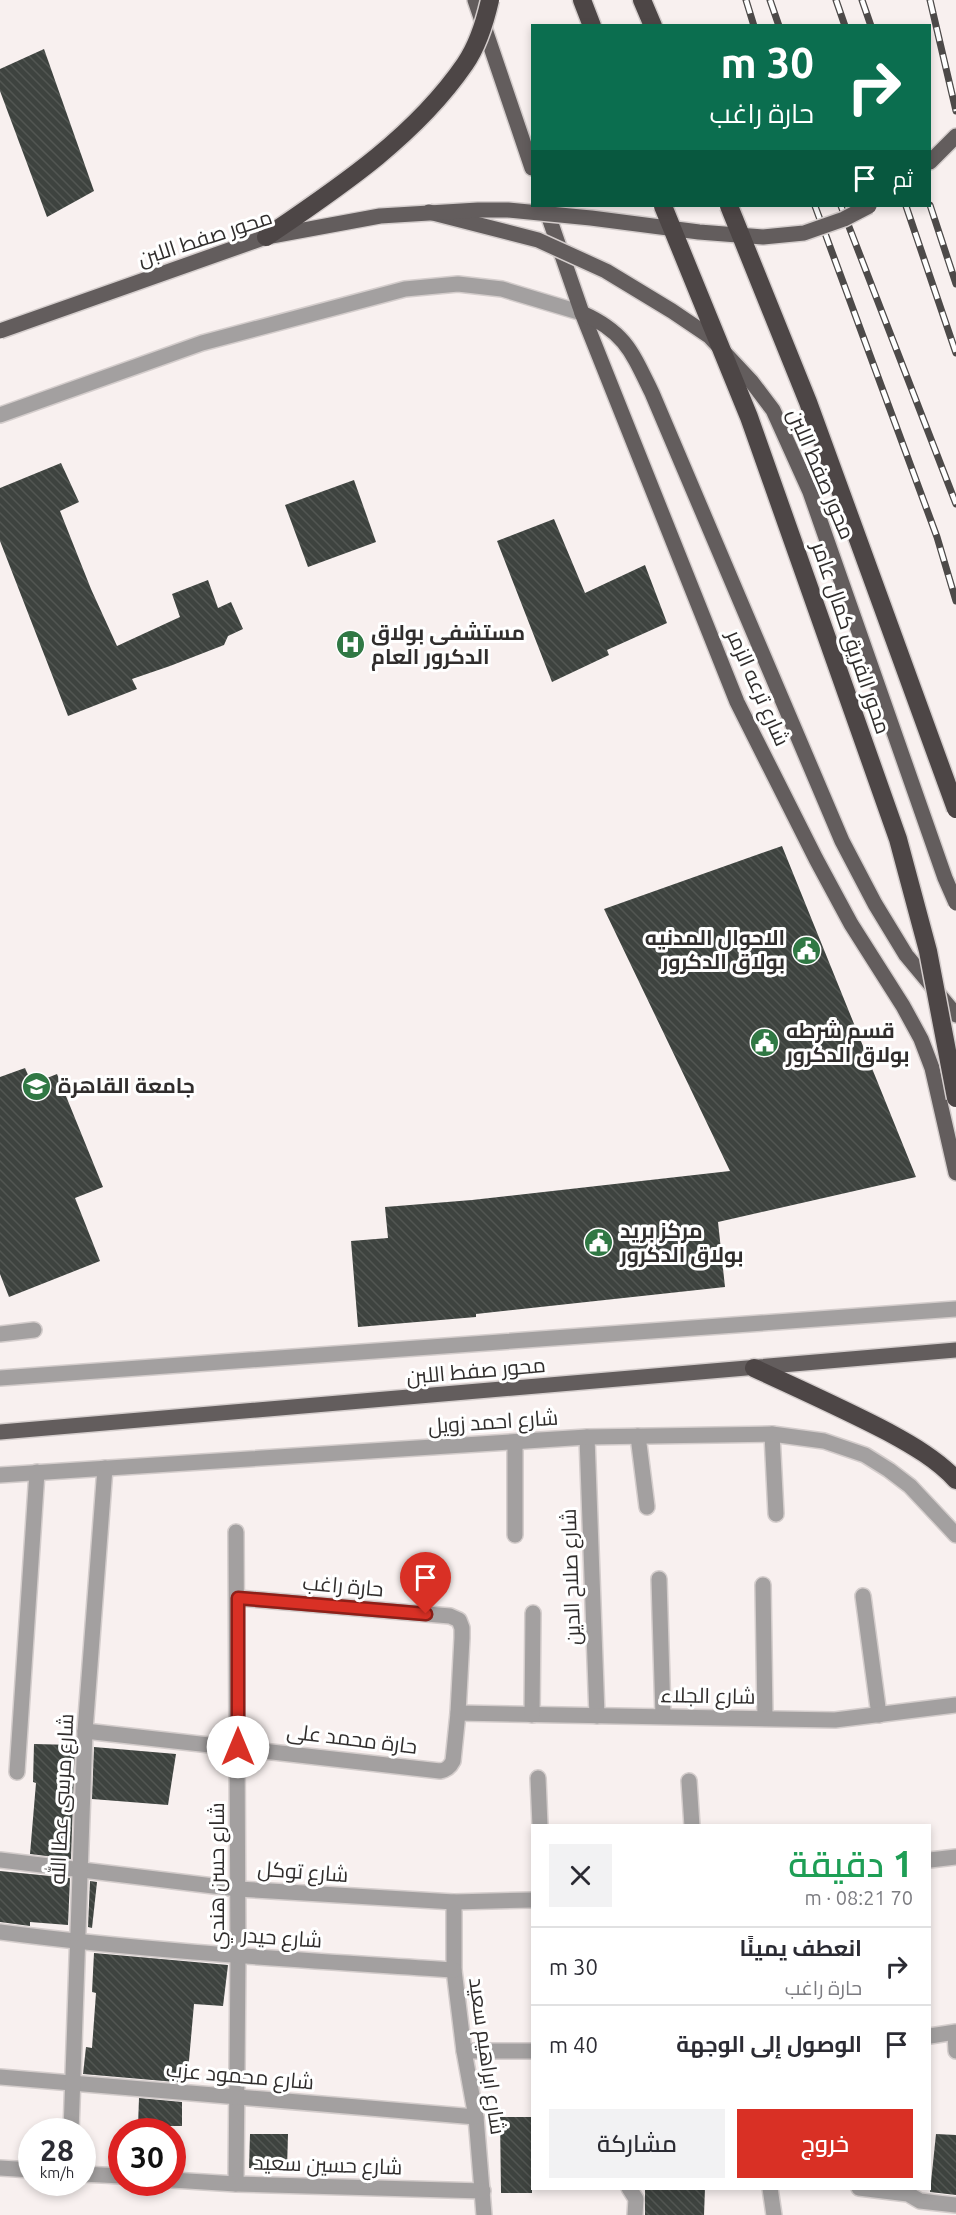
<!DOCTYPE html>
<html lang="ar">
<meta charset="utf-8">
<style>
:root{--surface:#fff;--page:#f2f2f3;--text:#2b2b33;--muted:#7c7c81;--line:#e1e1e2;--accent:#d93025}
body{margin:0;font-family:Ubuntu,Cairo,sans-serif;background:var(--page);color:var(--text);direction:rtl;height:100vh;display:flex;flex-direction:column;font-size:22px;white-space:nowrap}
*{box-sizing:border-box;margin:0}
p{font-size:20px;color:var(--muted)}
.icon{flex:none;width:33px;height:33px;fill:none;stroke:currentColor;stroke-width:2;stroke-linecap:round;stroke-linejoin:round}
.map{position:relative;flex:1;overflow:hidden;direction:ltr}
.panel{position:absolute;left:531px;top:1824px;width:400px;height:366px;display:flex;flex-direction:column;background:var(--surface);border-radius:0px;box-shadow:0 3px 9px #0003;direction:rtl}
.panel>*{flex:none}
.top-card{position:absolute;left:531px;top:24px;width:400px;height:183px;border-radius:0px;box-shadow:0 3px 9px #0003;direction:rtl;background:#0b6e4f;color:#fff;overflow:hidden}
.speed{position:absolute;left:18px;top:2118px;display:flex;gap:12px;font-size:30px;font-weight:700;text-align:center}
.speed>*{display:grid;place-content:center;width:78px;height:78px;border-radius:50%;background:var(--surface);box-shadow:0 3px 9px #0003;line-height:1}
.speed small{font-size:15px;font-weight:400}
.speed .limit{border:9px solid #d22;background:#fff;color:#111}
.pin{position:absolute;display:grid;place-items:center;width:51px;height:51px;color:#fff;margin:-62px -26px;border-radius:50% 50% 50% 0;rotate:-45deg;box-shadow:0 0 6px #0007}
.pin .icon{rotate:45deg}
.me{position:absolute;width:66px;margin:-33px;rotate:0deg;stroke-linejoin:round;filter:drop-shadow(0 0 4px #0008)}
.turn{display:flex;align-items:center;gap:21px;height:126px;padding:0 18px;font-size:27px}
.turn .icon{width:78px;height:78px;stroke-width:2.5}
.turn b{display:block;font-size:42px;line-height:51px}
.then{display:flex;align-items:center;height:57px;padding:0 18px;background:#0003;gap:12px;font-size:22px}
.round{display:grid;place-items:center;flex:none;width:63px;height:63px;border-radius:0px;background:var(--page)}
.headline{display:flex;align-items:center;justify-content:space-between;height:102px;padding:0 18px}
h1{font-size:36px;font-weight:600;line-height:45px;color:#1e9e55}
.button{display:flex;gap:12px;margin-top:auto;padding:12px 18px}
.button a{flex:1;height:69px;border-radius:0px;background:var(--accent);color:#fff;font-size:24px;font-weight:600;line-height:69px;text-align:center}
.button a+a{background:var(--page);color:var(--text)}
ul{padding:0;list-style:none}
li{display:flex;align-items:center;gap:18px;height:78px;padding:0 18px;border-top:2px solid var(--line)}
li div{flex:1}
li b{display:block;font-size:22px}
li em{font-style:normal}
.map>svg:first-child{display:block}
.building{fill:url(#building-back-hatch)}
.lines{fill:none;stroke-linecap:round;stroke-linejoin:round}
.minor-casing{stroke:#d4cdcc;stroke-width:18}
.major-casing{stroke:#d4cdcc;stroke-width:18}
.highway-casing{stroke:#d4cdcc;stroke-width:21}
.minor{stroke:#a3a0a0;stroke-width:15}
.major{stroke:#635d5d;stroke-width:15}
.highway{stroke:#4d4646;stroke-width:18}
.rail-casing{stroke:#4d4a49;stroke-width:7}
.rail{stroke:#fff;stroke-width:4.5;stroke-dasharray:14;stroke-linecap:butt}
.major-bridge-casing{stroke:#d4cdcc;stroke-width:18;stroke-linecap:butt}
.highway-bridge-casing{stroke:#d4cdcc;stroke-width:21;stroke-linecap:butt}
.major-bridge{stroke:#635d5d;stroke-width:15}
.highway-bridge{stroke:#4d4646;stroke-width:18}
.route-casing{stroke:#8d1f18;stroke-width:15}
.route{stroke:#d93025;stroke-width:10}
.labels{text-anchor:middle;stroke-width:6;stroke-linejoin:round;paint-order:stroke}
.street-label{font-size:21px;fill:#302d2c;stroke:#fff}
.poi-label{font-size:21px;font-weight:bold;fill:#302d2c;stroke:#fff;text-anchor:start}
</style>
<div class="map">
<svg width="956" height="2215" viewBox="0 0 956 2215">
<defs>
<pattern id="building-back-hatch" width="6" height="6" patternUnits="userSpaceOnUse" patternTransform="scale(1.5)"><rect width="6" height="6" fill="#3e433f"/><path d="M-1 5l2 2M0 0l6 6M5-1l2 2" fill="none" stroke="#525652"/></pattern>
</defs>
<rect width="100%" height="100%" fill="#f8f0ef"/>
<g class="building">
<path d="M 44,49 L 94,191 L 47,217 L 0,91 L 0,69 Z"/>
<path d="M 61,463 L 79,502 L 60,511 L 91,589 L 117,646 L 180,617 L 172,594 L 208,580 L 218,608 L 231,602 L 243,629 L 228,636 L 224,645 L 170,666 L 132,679 L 137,689 L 68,716 L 0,541 L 0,488 Z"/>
<path d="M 354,480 L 376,542 L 308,567 L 285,505 Z"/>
<path d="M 554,519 L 585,593 L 645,565 L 667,623 L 607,650 L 609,655 L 552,682 L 497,541 Z"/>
<path d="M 782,846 L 916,1177 L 718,1222 L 725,1287 L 476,1314 L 476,1317 L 358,1327 L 351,1241 L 388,1238 L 385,1207 L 472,1200 L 730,1171 L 604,909 Z"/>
<path d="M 25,1068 L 32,1084 L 57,1074 L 103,1187 L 75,1198 L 100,1261 L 9,1297 L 0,1274 L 0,1077 Z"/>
<path d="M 34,1744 L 75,1745 L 71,1859 L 30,1854 L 36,1783 L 33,1782 Z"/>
<path d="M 94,1747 L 176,1754 L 168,1805 L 92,1799 Z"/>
<path d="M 0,1871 L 70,1878 L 68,1925 L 30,1922 L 30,1926 L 0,1922 Z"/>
<path d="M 90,1881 L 97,1882 L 92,1928 L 88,1927 Z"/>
<path d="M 94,1953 L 228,1965 L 223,2006 L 194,2004 L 187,2083 L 83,2074 L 86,2047 L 92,2048 L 96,1993 L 92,1992 Z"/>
<path d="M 139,2098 L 182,2102 L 182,2126 L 138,2126 Z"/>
<path d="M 500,2117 L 532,2117 L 532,2193 L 501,2193 Z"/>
<path d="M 250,2134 L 288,2134 L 287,2169 L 249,2168 Z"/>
<path d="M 936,2134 L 956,2135 L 956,2195 L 930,2192 Z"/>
<path d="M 645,2188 L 705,2188 L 704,2215 L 645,2215 Z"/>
</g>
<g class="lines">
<defs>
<g id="minor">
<path d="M 0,415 L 202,343 L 405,289 L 458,284 L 502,289 L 582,313"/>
<path d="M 0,1334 L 34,1330"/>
<path d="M 0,1378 L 956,1309"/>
<path d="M 772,1434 L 776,1514"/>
<path d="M 638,1436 L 647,1507"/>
<path d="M 587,1437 L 597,1716"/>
<path d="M 515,1442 L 515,1535"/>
<path d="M 0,1475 L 587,1437 L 772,1434 L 824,1441 L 865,1455 L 889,1470 L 910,1486 L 956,1535"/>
<path d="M 236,1532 L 238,1956 L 236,2184"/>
<path d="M 659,1579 L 663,1716"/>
<path d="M 763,1585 L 765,1718"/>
<path d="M 863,1596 L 879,1715"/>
<path d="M 458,1713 L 835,1720 L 956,1705"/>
<path d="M 532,1715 L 533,1613"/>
<path d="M 85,1731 L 440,1771 C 447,1770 450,1767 453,1761 L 458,1713 L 462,1638 L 462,1628 L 459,1620 L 450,1616 L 238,1598"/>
<path d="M 17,1772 L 37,1472"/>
<path d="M 538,1778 L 540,1826"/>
<path d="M 689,1781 L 692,1826"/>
<path d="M 0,1860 L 238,1889 L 454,1902 L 532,1900"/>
<path d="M 930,1860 L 956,1857"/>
<path d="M 454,1902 L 454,1970 L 464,2051 L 476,2117 L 484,2215"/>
<path d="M 0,1932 C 151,1952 303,1960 454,1970"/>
<path d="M 955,2033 L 956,2051"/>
<path d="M 930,2036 L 956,2032"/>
<path d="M 464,2051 L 532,2051"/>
<path d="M 0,2077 L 476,2117"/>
<path d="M 71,2132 L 85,1731 L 105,1468"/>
<path d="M 0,2168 L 32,2170"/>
<path d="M 82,2174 L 122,2176"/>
<path d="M 172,2180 L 236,2184 L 483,2191"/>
<path d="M 629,2188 L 636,2199 L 635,2215"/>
<path d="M 770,2188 L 774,2215"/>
<path d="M 859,2188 L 908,2194 L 920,2201 L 956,2205"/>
</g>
<g id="major">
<path d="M 475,0 L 532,168"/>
<path d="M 930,162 L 956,136"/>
<path d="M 545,206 L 582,313 L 737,702 L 816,859 L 851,924 L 903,1006 L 921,1039 L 932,1068 L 956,1173"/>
<path d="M 582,313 C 625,332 632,352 652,393 L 842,841 L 875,904 L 906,955 L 956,1015"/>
<path d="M 0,1432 L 956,1350"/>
</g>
<g id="highway">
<path d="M 582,0 L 592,26"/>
<path d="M 642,0 L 653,26"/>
<path d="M 754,1368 C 799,1389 844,1409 888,1432 C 912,1445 938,1460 956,1480"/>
</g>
</defs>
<use href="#minor" class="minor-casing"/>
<use href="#major" class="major-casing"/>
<use href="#highway" class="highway-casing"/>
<use href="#minor" class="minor"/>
<use href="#major" class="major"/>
<use href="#highway" class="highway"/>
<defs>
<g id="rail">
<path d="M 746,0 L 754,26"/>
<path d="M 770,0 L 779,26"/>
<path d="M 836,0 L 845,26"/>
<path d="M 862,0 L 871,26"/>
<path d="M 930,0 L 956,111"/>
<path d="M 930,205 L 956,284"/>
<path d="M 815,206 L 937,537 L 956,601"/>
<path d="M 841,206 L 956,504"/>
<path d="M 906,206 L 956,353"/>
</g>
</defs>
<use href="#rail" class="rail-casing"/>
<use href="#rail" class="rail"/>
<defs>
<g id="major-bridge">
<path d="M 429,212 L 538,240 L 606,271 L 672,311 L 709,336 L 751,381 L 773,410 L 810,492 L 945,878 L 956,903"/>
<path d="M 0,331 L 266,237 L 380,216 L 478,210 L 508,210 L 591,218 L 699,232 L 763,237 L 804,233 L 844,219 L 869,206"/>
</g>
<g id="highway-bridge">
<path d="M 663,206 L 749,417 L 898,839 L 928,951 L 956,1098"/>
<path d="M 729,206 L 808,402 L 956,809"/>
<path d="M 266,237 C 338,188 415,137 465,64 C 478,45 485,22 490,0"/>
</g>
</defs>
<use href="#major-bridge" class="major-bridge-casing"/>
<use href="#highway-bridge" class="highway-bridge-casing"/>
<use href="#major-bridge" class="major-bridge"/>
<use href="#highway-bridge" class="highway-bridge"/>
</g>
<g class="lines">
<defs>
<path id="route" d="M 238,1747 L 238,1598 L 426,1614"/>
</defs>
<use href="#route" class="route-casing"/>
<use href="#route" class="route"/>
</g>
<defs>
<symbol id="hospital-disc" viewBox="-11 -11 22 22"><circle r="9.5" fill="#307844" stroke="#fff"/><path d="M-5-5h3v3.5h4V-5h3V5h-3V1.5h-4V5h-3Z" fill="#fff"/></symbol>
<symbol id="civic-disc" viewBox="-11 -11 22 22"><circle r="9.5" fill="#307844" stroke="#fff"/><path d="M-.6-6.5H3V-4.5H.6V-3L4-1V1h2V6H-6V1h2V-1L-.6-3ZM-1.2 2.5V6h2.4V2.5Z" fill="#fff"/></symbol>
<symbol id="university-disc" viewBox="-11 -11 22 22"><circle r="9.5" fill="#307844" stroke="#fff"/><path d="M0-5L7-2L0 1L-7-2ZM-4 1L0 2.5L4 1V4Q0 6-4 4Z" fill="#fff"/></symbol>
</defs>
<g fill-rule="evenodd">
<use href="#hospital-disc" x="334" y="628" width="33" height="33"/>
<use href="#civic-disc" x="790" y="934" width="33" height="33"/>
<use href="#civic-disc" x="748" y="1026" width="33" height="33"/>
<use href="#university-disc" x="20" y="1070" width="33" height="33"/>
<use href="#civic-disc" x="582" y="1226" width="33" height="33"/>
</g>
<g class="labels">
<g class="street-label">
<text transform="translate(205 238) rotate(-18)" y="7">محور صفط اللبن</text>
<text transform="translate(821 474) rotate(67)" y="7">محور صفط اللبن</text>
<text transform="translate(851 638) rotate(71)" y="7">محور الفريق كمال عامر</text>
<text transform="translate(758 688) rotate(66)" y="7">شارع ترعه الزمر</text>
<text transform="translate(476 1371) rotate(-5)" y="7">محور صفط اللبن</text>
<text transform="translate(493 1422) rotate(-4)" y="7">شارع احمد زويل</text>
<text transform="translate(571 1577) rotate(-92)" y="7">شارع صلاح الدين</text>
<text transform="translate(343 1586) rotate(5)" y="7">حارة راغب</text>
<text transform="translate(708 1696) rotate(1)" y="7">شارع الجلاء</text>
<text transform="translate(352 1739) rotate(7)" y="7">حارة محمد على</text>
<text transform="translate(62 1799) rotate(-87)" y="7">شارع مرسى عطا الله</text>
<text transform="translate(303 1872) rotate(4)" y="7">شارع توكل</text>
<text transform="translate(217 1876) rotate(-90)" y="7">شارع حسن هندي</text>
<text transform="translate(282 1938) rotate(4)" y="7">شارع حيدر</text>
<text transform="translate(487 2056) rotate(82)" y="7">شارع ابراهيم سعيد</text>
<text transform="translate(240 2076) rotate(5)" y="7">شارع محمود عزب</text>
<text transform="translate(328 2165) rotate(2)" y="7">شارع حسين سعيد</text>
</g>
<g class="poi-label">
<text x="371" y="640">مستشفى بولاق<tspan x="371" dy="24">الدكرور العام</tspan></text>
<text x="785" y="945" text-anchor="end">الاحوال المدنيه<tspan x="785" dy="24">بولاق الدكرور</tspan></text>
<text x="786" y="1038">قسم شرطه<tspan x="786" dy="24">بولاق الدكرور</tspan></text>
<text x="58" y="1093">جامعة القاهرة</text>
<text x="620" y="1238">مركز بريد<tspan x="620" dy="24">بولاق الدكرور</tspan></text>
</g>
</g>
</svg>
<div class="speed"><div>28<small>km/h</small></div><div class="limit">30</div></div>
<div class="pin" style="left:426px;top:1614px;background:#d93025"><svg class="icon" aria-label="arrive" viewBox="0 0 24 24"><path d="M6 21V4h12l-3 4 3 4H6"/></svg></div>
<svg class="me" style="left:238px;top:1747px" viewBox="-20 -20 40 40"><circle r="19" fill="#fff"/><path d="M0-13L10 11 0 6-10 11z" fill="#d93025"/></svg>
<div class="top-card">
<div class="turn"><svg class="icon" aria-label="right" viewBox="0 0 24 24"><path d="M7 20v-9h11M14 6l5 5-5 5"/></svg><div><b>30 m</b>حارة راغب</div></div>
<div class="then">ثم<svg class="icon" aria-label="arrive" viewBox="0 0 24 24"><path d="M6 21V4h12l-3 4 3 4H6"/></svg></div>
</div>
<section class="panel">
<div class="headline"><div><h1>1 دقيقة</h1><p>70 m · 08:21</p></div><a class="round"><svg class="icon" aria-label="close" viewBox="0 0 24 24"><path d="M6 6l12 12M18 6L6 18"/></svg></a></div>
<ul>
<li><svg class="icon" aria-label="right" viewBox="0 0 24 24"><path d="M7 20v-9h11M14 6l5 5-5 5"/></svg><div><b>انعطف يمينًا</b><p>حارة راغب</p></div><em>30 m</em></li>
<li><svg class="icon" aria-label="arrive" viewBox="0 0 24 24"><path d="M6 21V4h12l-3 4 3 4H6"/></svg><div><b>الوصول إلى الوجهة</b></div><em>40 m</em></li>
</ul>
<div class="button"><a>خروج</a><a>مشاركة</a></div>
</section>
</div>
